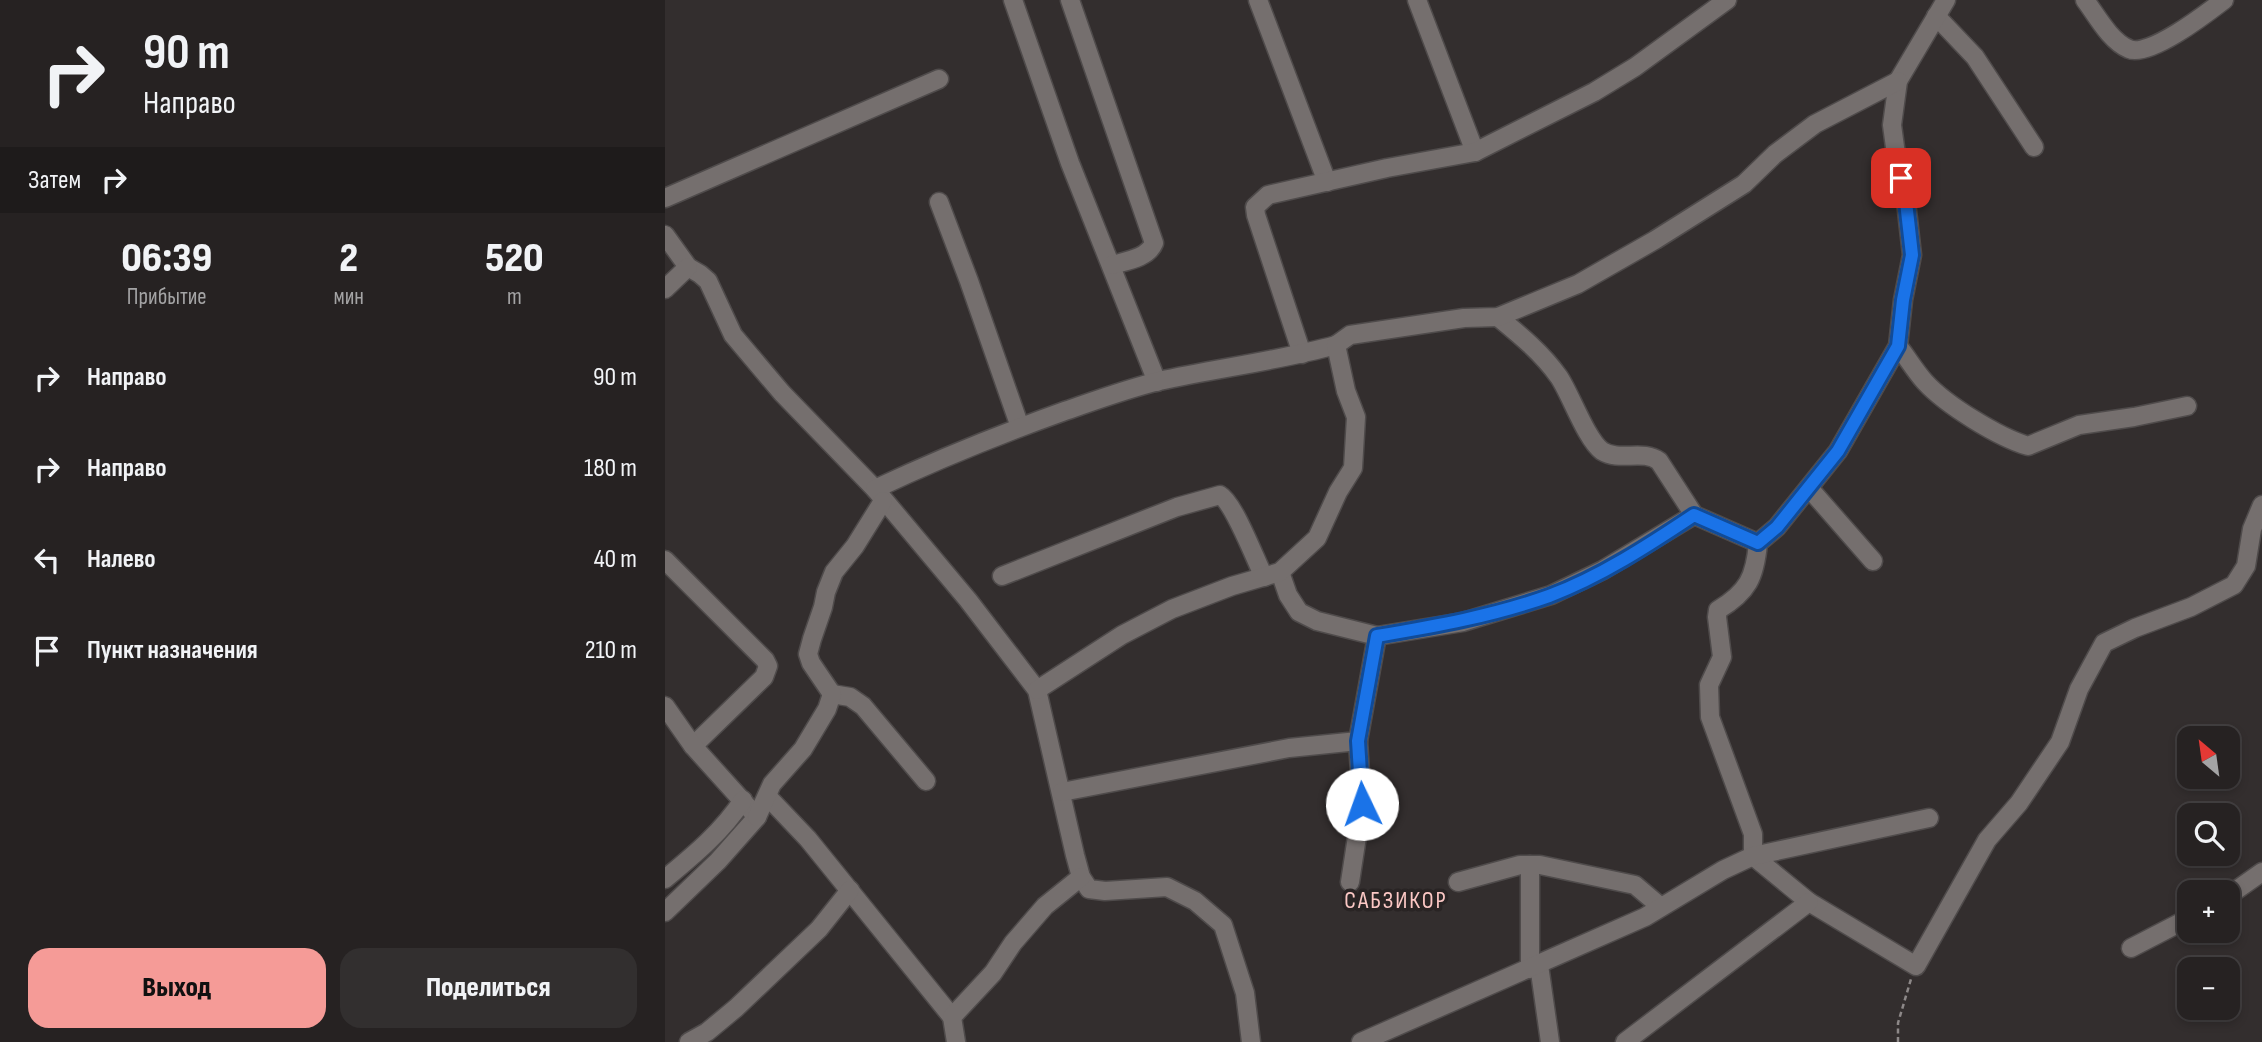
<!DOCTYPE html>
<html lang="ru">
<meta charset="utf-8">
<style>
:root{--surface:#262222;--page:#322f2f;--text:#f1f3f6;--muted:#a4a4a5;--line:#423f40;--accent:#f59b97}
body{margin:0;font-family:"Sofia Sans Condensed",sans-serif;background:var(--page);color:var(--text);height:100vh;display:flex;flex-direction:column;font-size:26px;white-space:nowrap}
*{box-sizing:border-box;margin:0}
p{font-size:23px;color:var(--muted)}
.icon{flex:none;width:38px;height:38px;fill:none;stroke:currentColor;stroke-width:2;stroke-linecap:round;stroke-linejoin:round}
.map{position:relative;flex:1;overflow:hidden}
.side{display:flex;flex-direction:column;background:var(--surface);width:665px}
.side>*{flex:none}
.banner{background:#262222;color:var(--text);overflow:hidden}
.needle{width:46px;rotate:331deg}
.controls{position:absolute;left:1512px;top:726px;display:grid;gap:14px}
.controls a{display:grid;place-items:center;width:63px;height:63px;border-radius:14px;background:var(--surface);box-shadow:0 4px 10px #0003,0 0 0 2px var(--line);font-size:35px}
.pin{position:absolute;display:grid;place-items:center;width:60px;height:60px;color:#fff;margin:-30px;border-radius:14px;box-shadow:0 4px 10px #0006}
.me{position:absolute;width:77px;margin:-38px;rotate:357deg;stroke-linejoin:round;filter:drop-shadow(0 0 5px #0008)}
.turn{display:flex;align-items:center;gap:24px;height:147px;padding:0 28px;font-size:32px}
.turn .icon{width:91px;height:91px;stroke-width:2.5}
.turn b{display:block;font-size:49px;line-height:60px}
.then{display:flex;align-items:center;height:66px;padding:0 28px;background:#0003;gap:14px;font-size:26px}
.eta{display:flex;justify-content:space-evenly;align-items:center;height:119px;text-align:center}
.eta b{font-size:42px;font-weight:800;line-height:49px}
.action{display:flex;gap:14px;margin-top:auto;padding:14px 28px}
.action a{flex:1;height:80px;border-radius:21px;background:var(--accent);color:#111;font-size:28px;font-weight:800;line-height:80px;text-align:center}
.action a+a{background:var(--page);color:var(--text)}
ul{padding:0;list-style:none}
li{display:flex;align-items:center;gap:21px;height:91px;padding:0 28px}
li div{flex:1}
li b{display:block;font-size:26px}
li em{font-style:normal}
main{display:flex;flex:1;min-height:0}
.map>svg:first-child{display:block}
.lines{fill:none;stroke-linecap:round;stroke-linejoin:round}
.minor-casing{stroke:#4f4b4b;stroke-width:21}
.path{stroke:#8d8888;stroke-width:2.5;stroke-dasharray:5 3.5;stroke-linecap:butt}
.minor{stroke:#756f6e;stroke-width:18}
.route-casing{stroke:#114b97;stroke-width:18}
.route{stroke:#1a73e8;stroke-width:12}
.labels{text-anchor:middle;stroke-width:7;stroke-linejoin:round;paint-order:stroke}
.quarter-label{font-size:24px;letter-spacing:2px;fill:#fcc8c5;stroke:#292424}
</style>
<main>
<section class="side">
<div class="banner">
<div class="turn"><svg class="icon" aria-label="right" viewBox="0 0 24 24"><path d="M7 20v-9h11M14 6l5 5-5 5"/></svg><div><b>90 m</b>Направо</div></div>
<div class="then">Затем<svg class="icon" aria-label="right" viewBox="0 0 24 24"><path d="M7 20v-9h11M14 6l5 5-5 5"/></svg></div>
</div>
<div class="eta">
<div><b>06:39</b><p>Прибытие</p></div>
<div><b>2</b><p>мин</p></div>
<div><b>520</b><p>m</p></div>
</div>
<ul>
<li><svg class="icon" aria-label="right" viewBox="0 0 24 24"><path d="M7 20v-9h11M14 6l5 5-5 5"/></svg><div><b>Направо</b></div><em>90 m</em></li>
<li><svg class="icon" aria-label="right" viewBox="0 0 24 24"><path d="M7 20v-9h11M14 6l5 5-5 5"/></svg><div><b>Направо</b></div><em>180 m</em></li>
<li><svg class="icon" aria-label="left" viewBox="0 0 24 24"><path d="M17 20v-9H6M10 6l-5 5 5 5"/></svg><div><b>Налево</b></div><em>40 m</em></li>
<li><svg class="icon" aria-label="arrive" viewBox="0 0 24 24"><path d="M6 21V4h12l-3 4 3 4H6"/></svg><div><b>Пункт назначения</b></div><em>210 m</em></li>
</ul>
<div class="action"><a>Выход</a><a>Поделиться</a></div>
</section>
<div class="map">
<svg width="1597" height="1042" viewBox="0 0 1597 1042">
<rect width="100%" height="100%" fill="#332e2e"/>
<g class="lines">
<defs>
<g id="minor">
<path d="M 348,0 L 405,163 L 492,382"/>
<path d="M 405,0 L 489,243 C 483,258 461,261 447,265"/>
<path d="M 593,0 L 662,182"/>
<path d="M 752,0 L 810,152"/>
<path d="M 1420,0 C 1432,16 1445,41 1464,49 C 1484,58 1542,13 1559,0"/>
<path d="M 1271,16 L 1310,57 L 1369,147"/>
<path d="M 0,198 L 274,79"/>
<path d="M 274,202 L 304,281 L 355,427"/>
<path d="M 0,235 L 23,267 L 35,274 L 43,281 L 68,335 L 117,393 L 210,489 L 303,600 L 372,690 L 410,855 L 416,877 L 424,889 L 440,891 L 502,887 L 530,901 L 558,925 L 580,993 L 586,1042"/>
<path d="M 0,289 L 23,267"/>
<path d="M 833,317 C 855,335 877,353 894,377 C 906,395 921,439 937,451 C 955,462 978,449 994,461 L 1029,515"/>
<path d="M 1233,346 C 1242,357 1250,371 1260,382 C 1281,405 1333,437 1363,446 L 1414,425 L 1469,417 L 1522,406"/>
<path d="M 637,354 L 591,215 L 590,207 L 603,195 L 722,168 L 810,152 L 929,92 L 970,67 L 1062,0"/>
<path d="M 1144,488 L 1208,561"/>
<path d="M 210,489 C 271,460 333,435 397,412 C 429,401 461,389 494,381 C 553,368 613,361 671,345"/>
<path d="M 1093,543 C 1090,577 1083,592 1053,610 L 1052,617 L 1057,657 L 1044,685 L 1045,717 L 1088,834 L 1088,856 L 1144,902 L 1251,966 L 1322,840 L 1354,803 L 1395,742 L 1414,689 L 1439,643 L 1470,628 L 1526,607 L 1569,585 L 1581,566 L 1587,529 L 1597,505"/>
<path d="M 0,560 L 100,660 L 103,666 L 99,677 L 28,746"/>
<path d="M 615,572 L 623,595 L 634,612 L 652,621 L 712,636 L 798,622 L 886,595 L 938,570 L 1029,515 L 1093,543 L 1112,527 L 1173,451 L 1233,346 L 1238,300 L 1247,255 L 1240,193 L 1232,162 L 1227,125 L 1233,81 L 1281,0"/>
<path d="M 337,576 L 512,507 L 555,495 C 569,503 590,559 599,577"/>
<path d="M 372,690 L 457,635 L 507,609 L 567,586 L 615,572 L 652,538 L 673,492 L 688,468 L 691,417 L 681,391 L 671,345 L 685,335 L 799,318 L 833,317 L 913,284 L 990,240 L 1079,184 L 1110,154 L 1150,124 L 1233,81"/>
<path d="M 167,694 L 185,697 L 198,706 L 261,781"/>
<path d="M 0,706 L 28,746 L 92,817 L 53,861 L 0,912"/>
<path d="M 397,792 L 624,748 L 693,741 L 712,636"/>
<path d="M 102,796 L 143,839 L 287,1017"/>
<path d="M 92,817 L 107,784 L 138,749 L 162,709 L 167,694 L 146,663 L 143,654 L 147,639 L 158,607 L 161,592 L 169,572 L 190,546 L 218,501"/>
<path d="M 865,865 L 865,969"/>
<path d="M 0,879 C 29,855 57,832 78,800"/>
<path d="M 685,882 L 697,804 L 693,741"/>
<path d="M 793,882 L 855,865 L 875,865 L 970,885 L 996,907"/>
<path d="M 1563,896 L 1597,872"/>
<path d="M 1466,948 L 1524,918"/>
<path d="M 874,965 L 885,1042"/>
<path d="M 24,1042 L 42,1032 L 71,1008 L 154,929 L 185,890"/>
<path d="M 291,1042 L 287,1017 L 328,973 L 348,943 L 380,906 L 416,877"/>
<path d="M 696,1042 L 980,917 L 1058,870 L 1088,856 L 1264,818"/>
<path d="M 960,1042 L 1144,902"/>
</g>
</defs>
<use href="#minor" class="minor-casing"/>
<path class="path" d="M 1233,1042 L 1233,1023 L 1246,979"/>
<use href="#minor" class="minor"/>
</g>
<g class="lines">
<defs>
<path id="route" d="M 697,804 L 693,741 L 712,636 C 771,626 828,616 884,596 C 935,577 984,545 1029,515 L 1093,543 L 1112,527 L 1173,451 L 1233,346 L 1238,300 L 1247,255 L 1240,193 L 1236,178"/>
</defs>
<use href="#route" class="route-casing"/>
<use href="#route" class="route"/>
</g>
<g class="labels">
<g class="quarter-label">
<text x="731" y="908">САБЗИКОР</text>
</g>
</g>
</svg>
<div class="controls">
<a><svg class="needle" viewBox="-14 -14 28 28"><path d="M0-13l5 13h-10z" fill="#e53935"/><path d="M0 13l5-13h-10z" fill="#a4a4a5"/></svg></a>
<a><svg class="icon" aria-label="search" viewBox="0 0 24 24"><circle cx="10" cy="10" r="6"/><path d="M15 15l6 6"/></svg></a>
<a>+</a>
<a>−</a>
</div>
<div class="pin" style="left:1236px;top:178px;background:#d93025"><svg class="icon" aria-label="arrive" viewBox="0 0 24 24"><path d="M6 21V4h12l-3 4 3 4H6"/></svg></div>
<svg class="me" style="left:697px;top:804px" viewBox="-20 -20 40 40"><circle r="19" fill="#fff"/><path d="M0-13L10 11 0 6-10 11z" fill="#1a73e8"/></svg>
</div>
</main>
